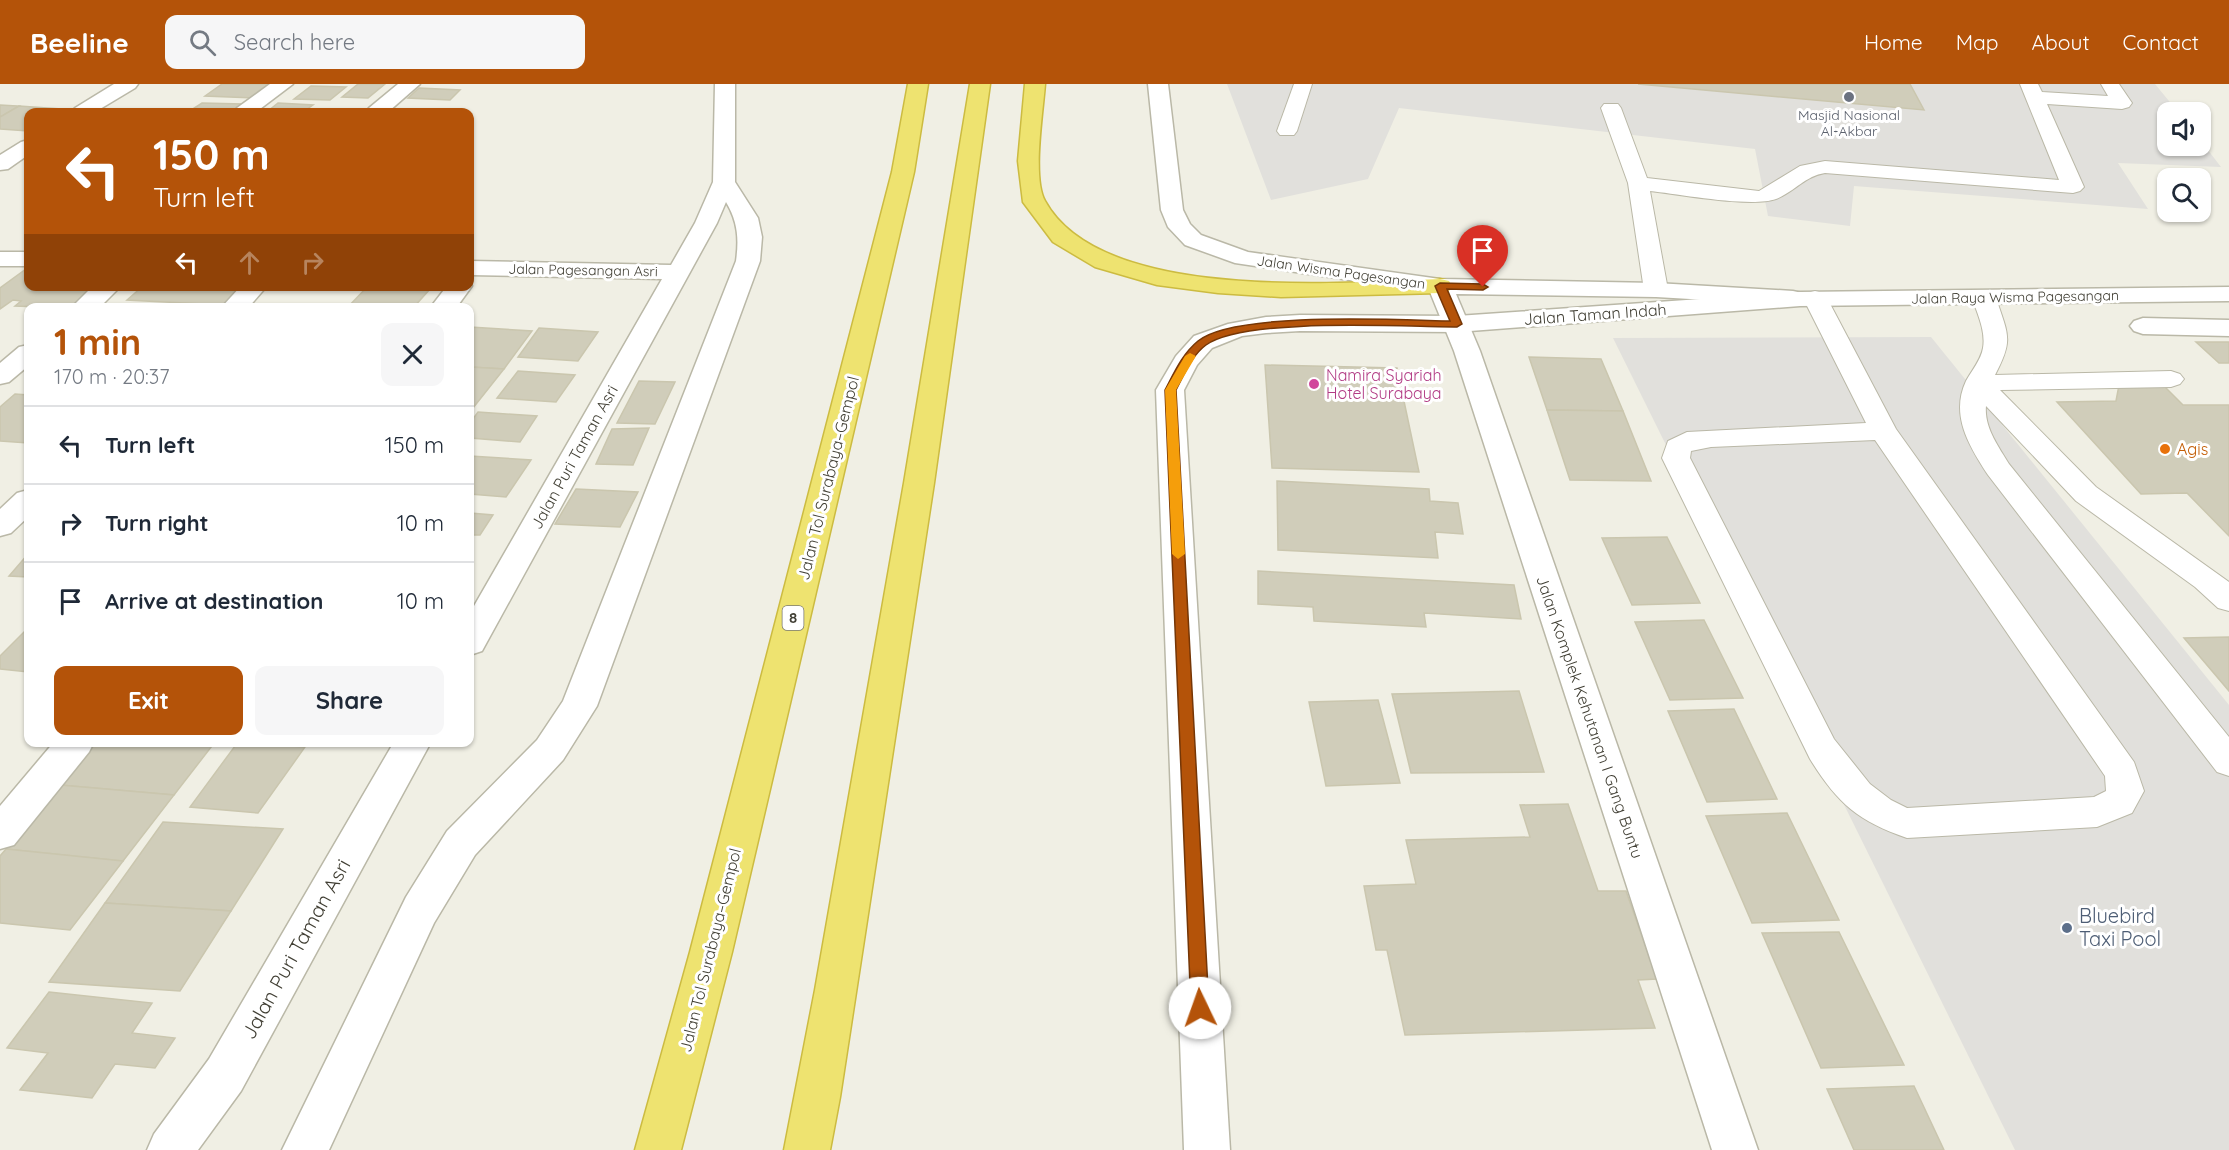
<!DOCTYPE html>
<meta charset="utf-8">
<style>
:root{--surface:#fff;--page:#f6f6f7;--text:#1f2937;--muted:#747a83;--line:#e0e1e3;--accent:#b45309}
body{margin:0;font-family:Quicksand,sans-serif;background:var(--page);color:var(--text);height:100vh;display:flex;flex-direction:column;font-size:22px;white-space:nowrap}
*{box-sizing:border-box;margin:0}
p{font-size:20px;color:var(--muted)}
.icon{flex:none;width:33px;height:33px;fill:none;stroke:currentColor;stroke-width:2;stroke-linecap:round;stroke-linejoin:round}
.map{position:relative;flex:1;overflow:hidden}
.drawer{position:absolute;left:24px;top:219px;width:450px;height:444px;display:flex;flex-direction:column;background:var(--surface);border-radius:12px;box-shadow:0 2px 4px #0004}
.drawer>*{flex:none}
.guide{position:absolute;left:24px;top:24px;width:450px;height:183px;border-radius:12px;box-shadow:0 2px 4px #0004;background:#b45309;color:#fff;overflow:hidden}
.tools{position:absolute;left:2157px;top:18px;display:grid;gap:12px}
.tools a{display:grid;place-items:center;width:54px;height:54px;border-radius:12px;background:var(--surface);box-shadow:0 2px 4px #0004;font-size:30px}
.pin{position:absolute;display:grid;place-items:center;width:51px;height:51px;color:#fff;margin:-62px -26px;border-radius:50% 50% 50% 0;rotate:-45deg;box-shadow:0 0 6px #0007}
.pin .icon{rotate:45deg}
.me{position:absolute;width:66px;margin:-33px;rotate:357deg;stroke-linejoin:round;filter:drop-shadow(0 0 4px #0008)}
.turn{display:flex;align-items:center;gap:21px;height:126px;padding:0 30px;font-size:27px}
.turn .icon{width:78px;height:78px;stroke-width:2.5}
.turn b{display:block;font-size:42px;line-height:51px}
.lanes{display:flex;align-items:center;height:57px;padding:0 30px;background:#0003;justify-content:center;gap:30px;direction:ltr}
.lanes .off{opacity:.35}
.round{display:grid;place-items:center;flex:none;width:63px;height:63px;border-radius:12px;background:var(--page)}
.headline{display:flex;align-items:center;justify-content:space-between;height:102px;padding:0 30px}
h1{font-size:36px;font-weight:700;line-height:45px;color:var(--accent)}
.action{display:flex;gap:12px;margin-top:auto;padding:12px 30px}
.action a{flex:1;height:69px;border-radius:12px;background:var(--accent);color:#fff;font-size:24px;font-weight:700;line-height:69px;text-align:center}
.action a+a{background:var(--page);color:var(--text)}
ul{padding:0;list-style:none}
li{display:flex;align-items:center;gap:18px;height:78px;padding:0 30px;border-top:2px solid var(--line)}
li div{flex:1}
li b{display:block;font-size:22px}
li em{font-style:normal}
header{display:flex;align-items:center;gap:36px;box-sizing:border-box;height:84px;padding:0 30px;background:var(--accent);color:#fff}
header strong{font-size:28px}
nav{display:flex;gap:33px;margin-inline-start:auto;font-size:21px}
.search{width:420px;height:54px;background:var(--page);display:flex;align-items:center;gap:15px;box-sizing:border-box;padding:0 21px;border-radius:12px;color:var(--muted);font-size:22px}
.map>svg:first-child{display:block}
.parking{fill:#e1e0dc}
.building{fill:#d0cdba;stroke:#cac6ae;stroke-width:1.5}
.lines{fill:none;stroke-linecap:round;stroke-linejoin:round}
.service-casing{stroke:#bab8a7;stroke-width:2}
.minor-casing{stroke:#bab8a7;stroke-width:3}
.tertiary-casing{stroke:#bab8a7;stroke-width:3}
.motorway-casing{stroke:#ccbb41;stroke-width:3}
.service{fill:#fff;fill-rule:evenodd}
.minor{fill:#fff;fill-rule:evenodd}
.tertiary{fill:#fff;fill-rule:evenodd}
.motorway{fill:#eee370;fill-rule:evenodd}
.route{fill:#b45309;stroke:#753606;stroke-width:1.5}
.slow{fill:#f59e0b}
.worship-dot{fill:#6b7280;stroke:#fff;stroke-width:2}
.hotel-dot{fill:#d1479c;stroke:#fff;stroke-width:2}
.food-dot{fill:#e8710a;stroke:#fff;stroke-width:2}
.service-dot{fill:#5c6f8a;stroke:#fff;stroke-width:2}
.labels{text-anchor:middle;stroke-width:6;stroke-linejoin:round;paint-order:stroke}
.far-worship-label{font-size:14px;fill:#5b616d;stroke:#fff}
.far-street-label{font-size:14px;fill:#413f34;stroke:#fff}
.shield{fill:#fff;stroke:#7a7971;stroke-width:1.5}
.shield-label{font-size:15px;font-weight:bold;fill:#413f34}
.street-label{font-size:16px;fill:#413f34;stroke:#fff}
.hotel-label{font-size:16px;fill:#b23c85;stroke:#fff;text-anchor:start}
.food-label{font-size:16px;fill:#c56008;stroke:#fff;text-anchor:start}
.near-service-label{font-size:20px;fill:#4e5e75;stroke:#fff;text-anchor:start}
.near-street-label{font-size:20px;fill:#413f34;stroke:#fff}
</style>
<header>
<strong>Beeline</strong>
<div class="search"><svg class="icon" aria-label="search" viewBox="0 0 24 24"><circle cx="10" cy="10" r="6"/><path d="M15 15l6 6"/></svg>Search here</div>
<nav><a>Home</a><a>Map</a><a>About</a><a>Contact</a></nav>
</header>
<div class="map">
<svg width="2229" height="1066" viewBox="0 0 2229 1066">
<rect width="100%" height="100%" fill="#f0efe4"/>
<g class="parking">
<path d="M 1227,0 L 1638,0 L 1923,25 L 1910,0 L 2155,0 L 2178,28 L 2168,28 L 2168,62 L 2200,62 L 2201,57 L 2221,83 L 2118,79 L 2148,125 L 1854,102 L 1850,142 L 1768,132 L 1755,65 L 1399,24 L 1368,95 L 1271,116 Z"/>
<path d="M 1931,253 L 2229,621 L 2229,1066 L 2015,1066 L 1613,254 Z"/>
</g>
<g class="building">
<path d="M 222,0 L 275,0 L 255,14 L 205,12 Z"/>
<path d="M 358,0 L 385,0 L 368,14 L 342,13 Z"/>
<path d="M 1638,0 L 1910,0 L 1924,26 Z"/>
<path d="M 311,2 L 346,3 L 330,16 L 294,15 Z"/>
<path d="M 419,4 L 460,6 L 450,16 L 408,14 Z"/>
<path d="M 202,19 L 242,20 L 231,28 L 188,28 Z"/>
<path d="M 278,19 L 313,21 L 303,28 L 268,27 Z"/>
<path d="M 0,21 L 19,22 L 0,33 Z"/>
<path d="M 19,22 L 76,26 L 71,28 L 28,28 L 28,47 L 0,45 L 0,33 Z"/>
<path d="M 26,185 L 28,185 L 28,202 L 31,202 L 29,204 L 98,202 L 71,224 L 15,222 L 21,217 L 13,216 L 0,225 L 0,204 Z"/>
<path d="M 143,202 L 243,202 L 223,221 L 127,216 Z"/>
<path d="M 368,202 L 394,202 L 430,205 L 413,224 L 347,224 Z"/>
<path d="M 470,243 L 532,247 L 504,285 L 470,283 Z"/>
<path d="M 539,244 L 598,248 L 578,277 L 518,273 Z"/>
<path d="M 2196,258 L 2229,258 L 2229,279 L 2219,279 Z"/>
<path d="M 1529,273 L 1601,275 L 1623,327 L 1547,326 Z"/>
<path d="M 1265,281 L 1397,284 L 1419,388 L 1272,384 Z"/>
<path d="M 470,283 L 504,285 L 473,324 L 470,324 Z"/>
<path d="M 518,287 L 575,291 L 556,318 L 497,314 Z"/>
<path d="M 2157,295 L 2183,321 L 2229,321 L 2229,452 L 2187,409 L 2141,410 L 2057,318 L 2116,317 L 2120,296 Z"/>
<path d="M 639,297 L 675,298 L 655,340 L 617,339 Z"/>
<path d="M 15,310 L 28,311 L 28,359 L 0,357 L 0,323 Z"/>
<path d="M 1547,326 L 1623,327 L 1651,397 L 1570,396 Z"/>
<path d="M 478,328 L 537,332 L 520,358 L 470,354 L 470,339 Z"/>
<path d="M 649,344 L 633,381 L 596,380 L 612,345 Z"/>
<path d="M 470,372 L 531,376 L 506,413 L 470,410 Z"/>
<path d="M 1277,397 L 1429,405 L 1430,417 L 1458,419 L 1463,450 L 1435,448 L 1438,474 L 1278,466 Z"/>
<path d="M 576,405 L 638,408 L 620,443 L 555,440 Z"/>
<path d="M 470,429 L 493,431 L 480,451 L 470,451 Z"/>
<path d="M 1667,453 L 1700,519 L 1632,521 L 1602,454 Z"/>
<path d="M 28,470 L 28,493 L 9,492 Z"/>
<path d="M 1258,487 L 1514,501 L 1521,535 L 1424,529 L 1426,543 L 1314,537 L 1313,523 L 1258,520 Z"/>
<path d="M 1704,536 L 1743,614 L 1670,616 L 1635,538 Z"/>
<path d="M 28,544 L 28,588 L 0,585 L 0,572 Z"/>
<path d="M 2229,553 L 2229,607 L 2184,554 Z"/>
<path d="M 1519,607 L 1544,688 L 1411,689 L 1392,610 Z"/>
<path d="M 1378,616 L 1400,699 L 1326,702 L 1309,618 Z"/>
<path d="M 1734,625 L 1777,715 L 1707,718 L 1668,627 Z"/>
<path d="M 97,658 L 215,658 L 174,711 L 60,701 Z"/>
<path d="M 238,658 L 305,663 L 258,729 L 190,723 Z"/>
<path d="M 60,701 L 174,711 L 123,777 L 6,765 Z"/>
<path d="M 1568,720 L 1598,807 L 1626,807 L 1657,895 L 1638,896 L 1655,944 L 1405,951 L 1387,866 L 1376,866 L 1364,802 L 1416,800 L 1406,756 L 1530,753 L 1520,721 Z"/>
<path d="M 1787,729 L 1839,836 L 1752,839 L 1706,732 Z"/>
<path d="M 163,738 L 283,745 L 231,827 L 105,819 Z"/>
<path d="M 6,765 L 123,777 L 70,846 L 0,839 L 0,772 Z"/>
<path d="M 105,819 L 231,827 L 180,907 L 49,898 Z"/>
<path d="M 1839,848 L 1904,981 L 1821,984 L 1762,849 Z"/>
<path d="M 49,908 L 152,919 L 132,949 L 175,954 L 155,984 L 115,980 L 92,1014 L 20,1006 L 48,969 L 7,964 Z"/>
<path d="M 1914,1002 L 1944,1066 L 1854,1066 L 1827,1005 Z"/>
</g>
<g class="lines">
<defs>
<g id="service">
<path d="M 1294,0 L 1312,0 L 1297,47 L 1294,51 L 1280,51 L 1277,47 Z"/>
<path d="M 2020,0 L 2038,0 L 2042,8 L 2108,12 L 2101,0 L 2119,0 L 2132,19 L 2129,23 L 2122,25 L 2047,20 L 2084,103 L 2080,107 L 2073,109 L 1825,89 C 1805,92 1794,108 1776,115 C 1751,124 1679,110 1650,107 L 1668,206 L 1664,211 L 1656,213 L 1648,211 L 1644,206 L 1628,99 L 1601,24 L 1604,20 L 1618,20 L 1621,24 L 1647,94 L 1759,107 L 1800,82 L 1825,77 L 2059,96 Z"/>
<path d="M 1815,207 L 1823,209 L 1827,214 L 1896,345 L 2134,678 L 2144,707 L 2132,729 L 2097,743 L 1907,754 C 1858,737 1837,719 1810,675 L 1662,374 L 1668,357 L 1687,348 L 1866,339 L 1803,214 L 1807,209 ZM 1875,356 L 2105,692 L 2106,707 L 2094,713 L 1907,724 L 1891,716 L 1870,700 L 1834,655 L 1690,374 L 1691,367 L 1711,363 Z"/>
<path d="M 1984,207 L 1992,209 L 1996,214 C 2008,251 2014,255 1995,291 L 2171,287 L 2180,290 L 2184,295 L 2180,300 L 2171,303 L 2000,306 L 2096,403 L 2229,498 L 2229,527 L 2218,524 L 2195,503 L 2076,417 L 1986,322 C 1984,343 1998,362 2009,380 L 2229,653 L 2229,692 L 2217,688 L 1988,391 C 1969,362 1950,331 1966,297 C 1972,286 1981,276 1983,264 C 1986,247 1977,229 1972,214 L 1976,209 Z"/>
</g>
<g id="minor">
<path d="M 114,0 L 138,0 L 135,4 L 95,28 L 72,28 L 75,24 Z"/>
<path d="M 270,0 L 293,0 L 256,28 L 234,28 L 237,24 Z"/>
<path d="M 398,0 L 420,0 L 388,28 L 366,28 L 369,24 Z"/>
<path d="M 715,0 L 735,0 L 735,98 L 758,134 L 762,153 L 760,177 L 597,622 L 563,676 L 475,771 L 434,839 L 329,1066 L 282,1066 L 406,813 L 447,747 L 537,656 L 563,617 L 736,177 C 739,155 738,138 726,118 L 717,139 L 482,567 L 470,571 L 470,529 L 662,195 L 470,191 L 470,177 L 671,181 L 695,139 L 713,98 Z"/>
<path d="M 1148,0 L 1168,0 L 1183,126 L 1190,140 L 1201,151 L 1248,168 L 1440,195 L 1656,199 L 1793,207 L 1802,209 L 1805,214 L 1802,219 L 1793,221 L 1656,213 L 1456,210 L 1480,267 L 1758,1066 L 1712,1066 L 1454,267 L 1430,208 L 1235,179 L 1185,161 L 1168,143 L 1161,126 Z"/>
<path d="M 28,56 L 28,71 L 8,85 L 0,86 L 0,71 L 21,58 Z"/>
<rect x="0" y="168" width="28" height="14"/>
<path d="M 470,198 L 472,202 L 456,224 L 430,224 L 447,202 L 470,202 Z"/>
<path d="M 93,202 L 121,202 L 99,224 L 71,224 Z"/>
<path d="M 241,202 L 267,202 L 248,224 L 221,224 Z"/>
<path d="M 2143,234 L 2229,236 L 2229,252 L 2143,250 L 2134,247 L 2130,242 L 2134,237 Z"/>
<path d="M 28,261 L 28,282 L 9,298 L 0,300 L 0,279 L 19,263 Z"/>
<path d="M 28,406 L 28,433 L 11,449 L 0,452 L 0,425 L 17,409 Z"/>
<path d="M 54,658 L 94,658 L 89,668 L 14,761 L 0,765 L 0,722 Z"/>
<path d="M 394,658 L 431,658 L 241,1007 L 198,1066 L 147,1066 L 154,1050 L 209,975 Z"/>
</g>
<path id="tertiary" d="M 2229,203 L 2229,217 L 1800,222 L 1457,248 L 1300,247 L 1266,249 L 1242,252 L 1212,264 L 1197,281 L 1184,306 L 1230,1066 L 1184,1066 L 1156,306 L 1176,272 L 1194,252 L 1228,240 L 1266,233 L 1300,231 L 1457,232 L 1800,208 Z"/>
<g id="motorway">
<path d="M 908,0 L 928,0 L 914,88 L 732,868 L 681,1066 L 635,1066 L 690,868 L 892,88 Z"/>
<path d="M 970,0 L 990,0 L 934,399 L 840,1013 L 830,1066 L 784,1066 L 815,906 L 904,399 Z"/>
<path d="M 1025,0 L 1045,0 C 1043,28 1032,94 1045,117 C 1101,219 1340,199 1440,195 L 1449,197 L 1452,202 L 1449,207 L 1440,209 L 1281,213 L 1218,209 L 1157,201 L 1095,183 L 1053,158 L 1023,118 L 1018,77 Z"/>
</g>
</defs>
<use href="#service" class="service-casing"/>
<use href="#minor" class="minor-casing"/>
<use href="#tertiary" class="tertiary-casing"/>
<use href="#motorway" class="motorway-casing"/>
<use href="#service" class="service"/>
<use href="#minor" class="minor"/>
<use href="#tertiary" class="tertiary"/>
<use href="#motorway" class="motorway"/>
</g>
<path class="route" d="M 1440,199 L 1483,200 L 1488,203 L 1483,206 L 1447,205 L 1462,240 L 1457,243 C 1404,243 1246,233 1206,261 C 1192,271 1184,291 1176,306 L 1209,924 L 1206,930 L 1200,932 L 1194,930 L 1191,924 L 1165,306 C 1174,289 1182,270 1198,257 C 1234,227 1399,236 1450,237 L 1435,202 Z"/>
<path class="slow" d="M 1190,269 L 1196,272 L 1176,306 L 1185,470 L 1178,475 L 1172,470 L 1165,306 L 1185,272 Z"/>
<circle class="worship-dot" cx="1849" cy="13" r="6"/>
<circle class="hotel-dot" cx="1314" cy="300" r="6"/>
<circle class="food-dot" cx="2165" cy="365" r="6"/>
<circle class="service-dot" cx="2067" cy="844" r="6"/>
<g class="labels">
<g class="far-worship-label">
<text x="1849" y="36">Masjid Nasional<tspan x="1849" dy="16">Al-Akbar</tspan></text>
</g>
<g class="far-street-label">
<text transform="translate(583 186) rotate(1)" y="5">Jalan Pagesangan Asri</text>
<text transform="translate(1341 188) rotate(8)" y="5">Jalan Wisma Pagesangan</text>
<text transform="translate(2015 213) rotate(-1)" y="5">Jalan Raya Wisma Pagesangan</text>
</g>
<rect class="shield" x="782.5" y="522" width="21" height="24" rx="4.5"/>
<g class="shield-label">
<text x="793" y="539">8</text>
</g>
<g class="street-label">
<text transform="translate(1595 230) rotate(-4)" y="6">Jalan Taman Indah</text>
<text transform="translate(574 373) rotate(-61)" y="6">Jalan Puri Taman Asri</text>
<text transform="translate(828 394) rotate(-76)" y="6">Jalan Tol Surabaya–Gempol</text>
<text transform="translate(1590 633) rotate(71)" y="6">Jalan Komplek Kehutanan I Gang Buntu</text>
<text transform="translate(710 866) rotate(-76)" y="6">Jalan Tol Surabaya–Gempol</text>
</g>
<g class="hotel-label">
<text x="1326" y="297">Namira Syariah<tspan x="1326" dy="18">Hotel Surabaya</tspan></text>
</g>
<g class="food-label">
<text x="2177" y="371">Agis</text>
</g>
<g class="near-service-label">
<text x="2079" y="839">Bluebird<tspan x="2079" dy="23">Taxi Pool</tspan></text>
</g>
<g class="near-street-label">
<text transform="translate(296 865) rotate(-61)" y="7">Jalan Puri Taman Asri</text>
</g>
</g>
</svg>
<div class="tools">
<a><svg class="icon" aria-label="sound" viewBox="0 0 24 24"><path d="M4 9h4l5-4v14l-5-4H4zM17 9q2 3 0 6"/></svg></a>
<a><svg class="icon" aria-label="search" viewBox="0 0 24 24"><circle cx="10" cy="10" r="6"/><path d="M15 15l6 6"/></svg></a>
</div>
<div class="pin" style="left:1483px;top:203px;background:#d93025"><svg class="icon" aria-label="arrive" viewBox="0 0 24 24"><path d="M6 21V4h12l-3 4 3 4H6"/></svg></div>
<svg class="me" style="left:1200px;top:924px" viewBox="-20 -20 40 40"><circle r="19" fill="#fff"/><path d="M0-13L10 11 0 6-10 11z" fill="#b45309"/></svg>
<div class="guide">
<div class="turn"><svg class="icon" aria-label="left" viewBox="0 0 24 24"><path d="M17 20v-9H6M10 6l-5 5 5 5"/></svg><div><b>150 m</b>Turn left</div></div>
<div class="lanes"><svg class="icon" aria-label="left" viewBox="0 0 24 24"><path d="M17 20v-9H6M10 6l-5 5 5 5"/></svg><svg class="icon off" aria-label="ahead" viewBox="0 0 24 24"><path d="M12 20V5M6 11l6-6 6 6"/></svg><svg class="icon off" aria-label="right" viewBox="0 0 24 24"><path d="M7 20v-9h11M14 6l5 5-5 5"/></svg></div>
</div>
<section class="drawer">
<div class="headline"><div><h1>1 min</h1><p>170 m · 20:37</p></div><a class="round"><svg class="icon" aria-label="close" viewBox="0 0 24 24"><path d="M6 6l12 12M18 6L6 18"/></svg></a></div>
<ul>
<li><svg class="icon" aria-label="left" viewBox="0 0 24 24"><path d="M17 20v-9H6M10 6l-5 5 5 5"/></svg><div><b>Turn left</b></div><em>150 m</em></li>
<li><svg class="icon" aria-label="right" viewBox="0 0 24 24"><path d="M7 20v-9h11M14 6l5 5-5 5"/></svg><div><b>Turn right</b></div><em>10 m</em></li>
<li><svg class="icon" aria-label="arrive" viewBox="0 0 24 24"><path d="M6 21V4h12l-3 4 3 4H6"/></svg><div><b>Arrive at destination</b></div><em>10 m</em></li>
</ul>
<div class="action"><a>Exit</a><a>Share</a></div>
</section>
</div>
